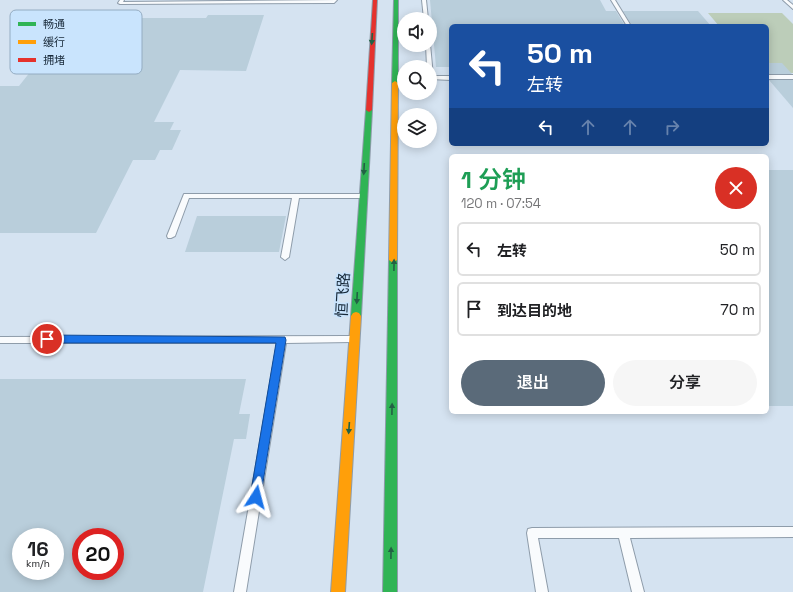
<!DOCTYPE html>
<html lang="zh">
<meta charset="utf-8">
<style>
:root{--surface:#fff;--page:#f6f6f6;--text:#202124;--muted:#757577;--line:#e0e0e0;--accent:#5a6a79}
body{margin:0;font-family:"Space Grotesk","Noto Sans SC",sans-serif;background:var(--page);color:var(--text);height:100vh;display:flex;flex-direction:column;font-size:15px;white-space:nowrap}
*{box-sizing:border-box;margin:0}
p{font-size:13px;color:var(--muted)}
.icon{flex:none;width:22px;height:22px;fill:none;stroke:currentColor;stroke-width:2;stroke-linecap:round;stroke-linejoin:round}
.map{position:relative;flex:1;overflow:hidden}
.drawer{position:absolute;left:449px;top:154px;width:320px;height:260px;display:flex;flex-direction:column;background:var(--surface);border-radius:6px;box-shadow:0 2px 10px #0003}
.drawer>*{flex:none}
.guide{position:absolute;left:449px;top:24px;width:320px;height:122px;border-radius:6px;box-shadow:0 2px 10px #0003;background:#1a4fa0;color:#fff;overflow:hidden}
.controls{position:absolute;left:397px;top:12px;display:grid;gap:8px}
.controls a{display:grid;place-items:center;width:40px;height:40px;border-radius:50%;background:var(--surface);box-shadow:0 2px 10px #0003;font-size:20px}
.speed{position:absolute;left:12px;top:528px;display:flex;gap:8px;font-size:20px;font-weight:700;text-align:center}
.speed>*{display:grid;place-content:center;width:52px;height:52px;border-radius:50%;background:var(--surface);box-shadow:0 2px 10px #0003;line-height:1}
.speed small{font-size:10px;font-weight:400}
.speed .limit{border:6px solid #d22;background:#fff;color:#111}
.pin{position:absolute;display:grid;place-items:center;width:34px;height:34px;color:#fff;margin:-17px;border:2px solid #fff;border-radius:50%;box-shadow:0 1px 4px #0007}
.me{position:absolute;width:44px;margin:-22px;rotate:9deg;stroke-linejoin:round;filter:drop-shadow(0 0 3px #0008)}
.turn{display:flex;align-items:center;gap:14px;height:84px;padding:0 12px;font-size:18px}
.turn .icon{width:52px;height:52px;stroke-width:2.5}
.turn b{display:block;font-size:28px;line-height:34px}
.lanes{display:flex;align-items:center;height:38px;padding:0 12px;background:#0003;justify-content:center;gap:20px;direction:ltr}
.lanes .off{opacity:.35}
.round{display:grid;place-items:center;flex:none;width:42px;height:42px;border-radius:21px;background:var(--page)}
.overview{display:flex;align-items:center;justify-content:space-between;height:68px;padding:0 12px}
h1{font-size:24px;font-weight:600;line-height:30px;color:#1e9e55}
.primary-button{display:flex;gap:8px;margin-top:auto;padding:8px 12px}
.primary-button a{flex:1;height:46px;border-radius:24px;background:var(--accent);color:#fff;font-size:16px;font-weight:600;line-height:46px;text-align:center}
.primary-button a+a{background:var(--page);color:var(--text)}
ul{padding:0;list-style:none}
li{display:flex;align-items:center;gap:12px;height:54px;margin:0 8px 6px;padding:0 4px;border:2px solid var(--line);border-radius:6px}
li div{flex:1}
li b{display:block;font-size:15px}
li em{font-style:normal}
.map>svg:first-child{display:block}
.green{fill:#bccdb9}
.building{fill:#b9cedb;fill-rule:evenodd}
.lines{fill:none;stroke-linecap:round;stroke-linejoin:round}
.lane-casing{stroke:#8e9caa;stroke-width:2}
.fast-casing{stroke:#8e9caa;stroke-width:2}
.slow-casing{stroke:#8e9caa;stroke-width:2}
.jam-casing{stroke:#8e9caa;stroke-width:2}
.lane{fill:#f9fbfd;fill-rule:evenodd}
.fast{fill:#30b455;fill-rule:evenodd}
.slow{fill:#ff9f0a;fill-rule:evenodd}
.jam{fill:#e5322d;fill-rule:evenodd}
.oneway{fill:#226144}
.route{fill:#1a73e8;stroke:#114b97}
.labels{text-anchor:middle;stroke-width:3;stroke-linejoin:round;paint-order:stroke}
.street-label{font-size:15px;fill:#182939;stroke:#c9e4fd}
.key{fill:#c9e4fd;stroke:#94acc2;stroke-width:1}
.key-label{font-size:11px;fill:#182939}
</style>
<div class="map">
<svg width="793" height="592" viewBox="0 0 793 592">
<rect width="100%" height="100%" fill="#d5e3f1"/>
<path class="green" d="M 708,13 L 782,13 L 793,24 L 793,73 L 767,73 L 767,26 L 719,26 Z"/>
<g class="building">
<path d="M 430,0 L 600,0 L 606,11 L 616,11 L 625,26 L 451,26 L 451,67 L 436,67 Z"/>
<path d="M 623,11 L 698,11 L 711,26 L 632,26 Z"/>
<path d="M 208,15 L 264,15 L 246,71 L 180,70 L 154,122 L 174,122 L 170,130 L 181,130 L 172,150 L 160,150 L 155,160 L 133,160 L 96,233 L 0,233 L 0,86 L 19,86 L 50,47 L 60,47 L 65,40 L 76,39 L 93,16 L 116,16 L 115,18 L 206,18 Z"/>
<path d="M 767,63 L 782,63 L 792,74 L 767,74 Z"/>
<path d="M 769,80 L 793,80 L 793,108 Z"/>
<rect x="767" y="170" width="26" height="236"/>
<path d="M 197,216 L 286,216 L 279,252 L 185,252 Z"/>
<path d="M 0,379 L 246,379 L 239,414 L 250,414 L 246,439 L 234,439 L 203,592 L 0,592 ZM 21,537 L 55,537 L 55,571 L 21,571 ZM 81,537 L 115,537 L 115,571 L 81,571 Z"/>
</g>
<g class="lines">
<defs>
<g id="lane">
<path d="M 120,0 L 124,0 L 123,2 L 337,0 L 334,3 L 120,4 L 118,3 Z"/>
<path d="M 422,0 L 426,0 L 428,19 L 424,19 Z"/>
<path d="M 611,0 L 615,0 L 631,26 L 627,26 Z"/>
<path d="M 783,0 L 787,0 L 793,5 L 793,9 Z"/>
<path d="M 430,44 L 433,76 L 451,76 L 451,80 L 430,79 L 430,67 L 427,67 L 426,45 Z"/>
<rect x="767" y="75" width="26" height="4"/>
<path d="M 184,194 L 362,194 L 365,196 L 362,198 L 299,198 L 289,257 L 285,260 L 281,257 L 292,198 L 189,198 L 175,236 L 171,238 L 168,238 L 167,236 Z"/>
<path d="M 352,336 L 355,337 L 356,339 L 355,341 L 352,342 L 286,343 L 246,592 L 234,592 L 277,343 L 0,343 L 0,337 Z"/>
<path d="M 793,527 L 793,537 L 630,538 L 644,592 L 632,592 L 619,538 L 538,538 L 548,592 L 536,592 L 527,533 L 528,529 L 532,528 Z"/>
</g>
<g id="fast">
<path d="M 394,0 L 398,0 L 398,83 L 395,85 L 392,83 Z"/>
<path d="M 369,108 L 372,110 L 361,316 L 359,319 L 353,319 L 351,316 L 366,110 Z"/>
<path d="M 393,257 L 397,260 L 397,592 L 383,592 L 389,260 Z"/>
</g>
<g id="slow">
<path d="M 395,81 L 398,83 L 397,260 L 393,263 L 389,260 L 392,83 Z"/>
<path d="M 356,312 L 359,313 L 361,316 L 345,592 L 331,592 L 351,316 L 353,313 Z"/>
</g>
<path id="jam" d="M 373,0 L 377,0 L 372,110 L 369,112 L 366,110 Z"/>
</defs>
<use href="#lane" class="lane-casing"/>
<use href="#fast" class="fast-casing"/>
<use href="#slow" class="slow-casing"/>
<use href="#jam" class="jam-casing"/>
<use href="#lane" class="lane"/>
<use href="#fast" class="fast"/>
<use href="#slow" class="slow"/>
<use href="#jam" class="jam"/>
</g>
<defs><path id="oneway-solid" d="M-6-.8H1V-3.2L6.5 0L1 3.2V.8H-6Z"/></defs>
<g class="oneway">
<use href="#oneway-solid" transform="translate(372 39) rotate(94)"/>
<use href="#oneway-solid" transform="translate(364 169) rotate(93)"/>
<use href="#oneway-solid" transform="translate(394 265) rotate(-89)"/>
<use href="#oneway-solid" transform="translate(357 298) rotate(93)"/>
<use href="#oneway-solid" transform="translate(392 409) rotate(-89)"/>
<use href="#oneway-solid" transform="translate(349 428) rotate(94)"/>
<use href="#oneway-solid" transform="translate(391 553) rotate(-89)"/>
</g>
<path class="route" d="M 47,335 L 285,337 L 286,340 L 260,501 L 256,503 L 251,501 L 250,497 L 276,343 L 47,343 L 44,342 L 42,339 L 44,336 Z"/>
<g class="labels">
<g class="street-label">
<text transform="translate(343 295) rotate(-87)" y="5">恒飞路</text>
</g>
</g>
<rect x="10" y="10" width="132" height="64" rx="6" class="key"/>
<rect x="18" y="22" width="18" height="4" fill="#30b455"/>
<rect x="18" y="40" width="18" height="4" fill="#ff9f0a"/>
<rect x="18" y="58" width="18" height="4" fill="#e5322d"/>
<g class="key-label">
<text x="43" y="28">畅通</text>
<text x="43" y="46">缓行</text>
<text x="43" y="64">拥堵</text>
</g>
</svg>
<div class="controls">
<a><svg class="icon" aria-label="sound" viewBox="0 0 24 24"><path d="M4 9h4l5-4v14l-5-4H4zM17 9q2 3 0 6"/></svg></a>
<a><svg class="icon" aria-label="search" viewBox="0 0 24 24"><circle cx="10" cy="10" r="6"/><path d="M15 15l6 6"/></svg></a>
<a><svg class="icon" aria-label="layers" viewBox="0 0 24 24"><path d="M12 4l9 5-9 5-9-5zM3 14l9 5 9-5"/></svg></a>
</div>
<div class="speed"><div>16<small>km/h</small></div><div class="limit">20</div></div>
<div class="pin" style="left:47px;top:339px;background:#d93025"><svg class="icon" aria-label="arrive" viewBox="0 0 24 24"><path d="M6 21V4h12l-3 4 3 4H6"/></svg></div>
<svg class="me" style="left:256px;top:497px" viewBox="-20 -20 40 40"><path d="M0-17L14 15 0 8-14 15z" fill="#1a73e8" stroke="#fff" stroke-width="4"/></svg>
<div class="guide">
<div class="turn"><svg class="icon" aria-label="left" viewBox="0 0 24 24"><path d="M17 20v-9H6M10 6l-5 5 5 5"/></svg><div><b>50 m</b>左转</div></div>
<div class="lanes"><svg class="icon" aria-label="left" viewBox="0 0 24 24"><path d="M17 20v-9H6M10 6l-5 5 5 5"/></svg><svg class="icon off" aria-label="ahead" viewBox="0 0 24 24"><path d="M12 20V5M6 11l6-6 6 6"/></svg><svg class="icon off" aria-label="ahead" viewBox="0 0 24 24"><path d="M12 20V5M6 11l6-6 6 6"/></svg><svg class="icon off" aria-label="right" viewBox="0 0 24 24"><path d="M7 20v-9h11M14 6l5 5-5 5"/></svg></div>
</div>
<section class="drawer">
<div class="overview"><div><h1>1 分钟</h1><p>120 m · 07:54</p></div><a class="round" style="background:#d93025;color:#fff"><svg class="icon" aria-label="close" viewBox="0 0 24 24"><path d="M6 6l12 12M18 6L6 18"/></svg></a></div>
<ul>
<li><svg class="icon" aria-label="left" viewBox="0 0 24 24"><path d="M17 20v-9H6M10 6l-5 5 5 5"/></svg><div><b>左转</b></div><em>50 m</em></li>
<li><svg class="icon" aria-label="arrive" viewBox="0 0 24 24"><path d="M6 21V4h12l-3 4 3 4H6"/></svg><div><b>到达目的地</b></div><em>70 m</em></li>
</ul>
<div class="primary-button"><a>退出</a><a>分享</a></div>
</section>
</div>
